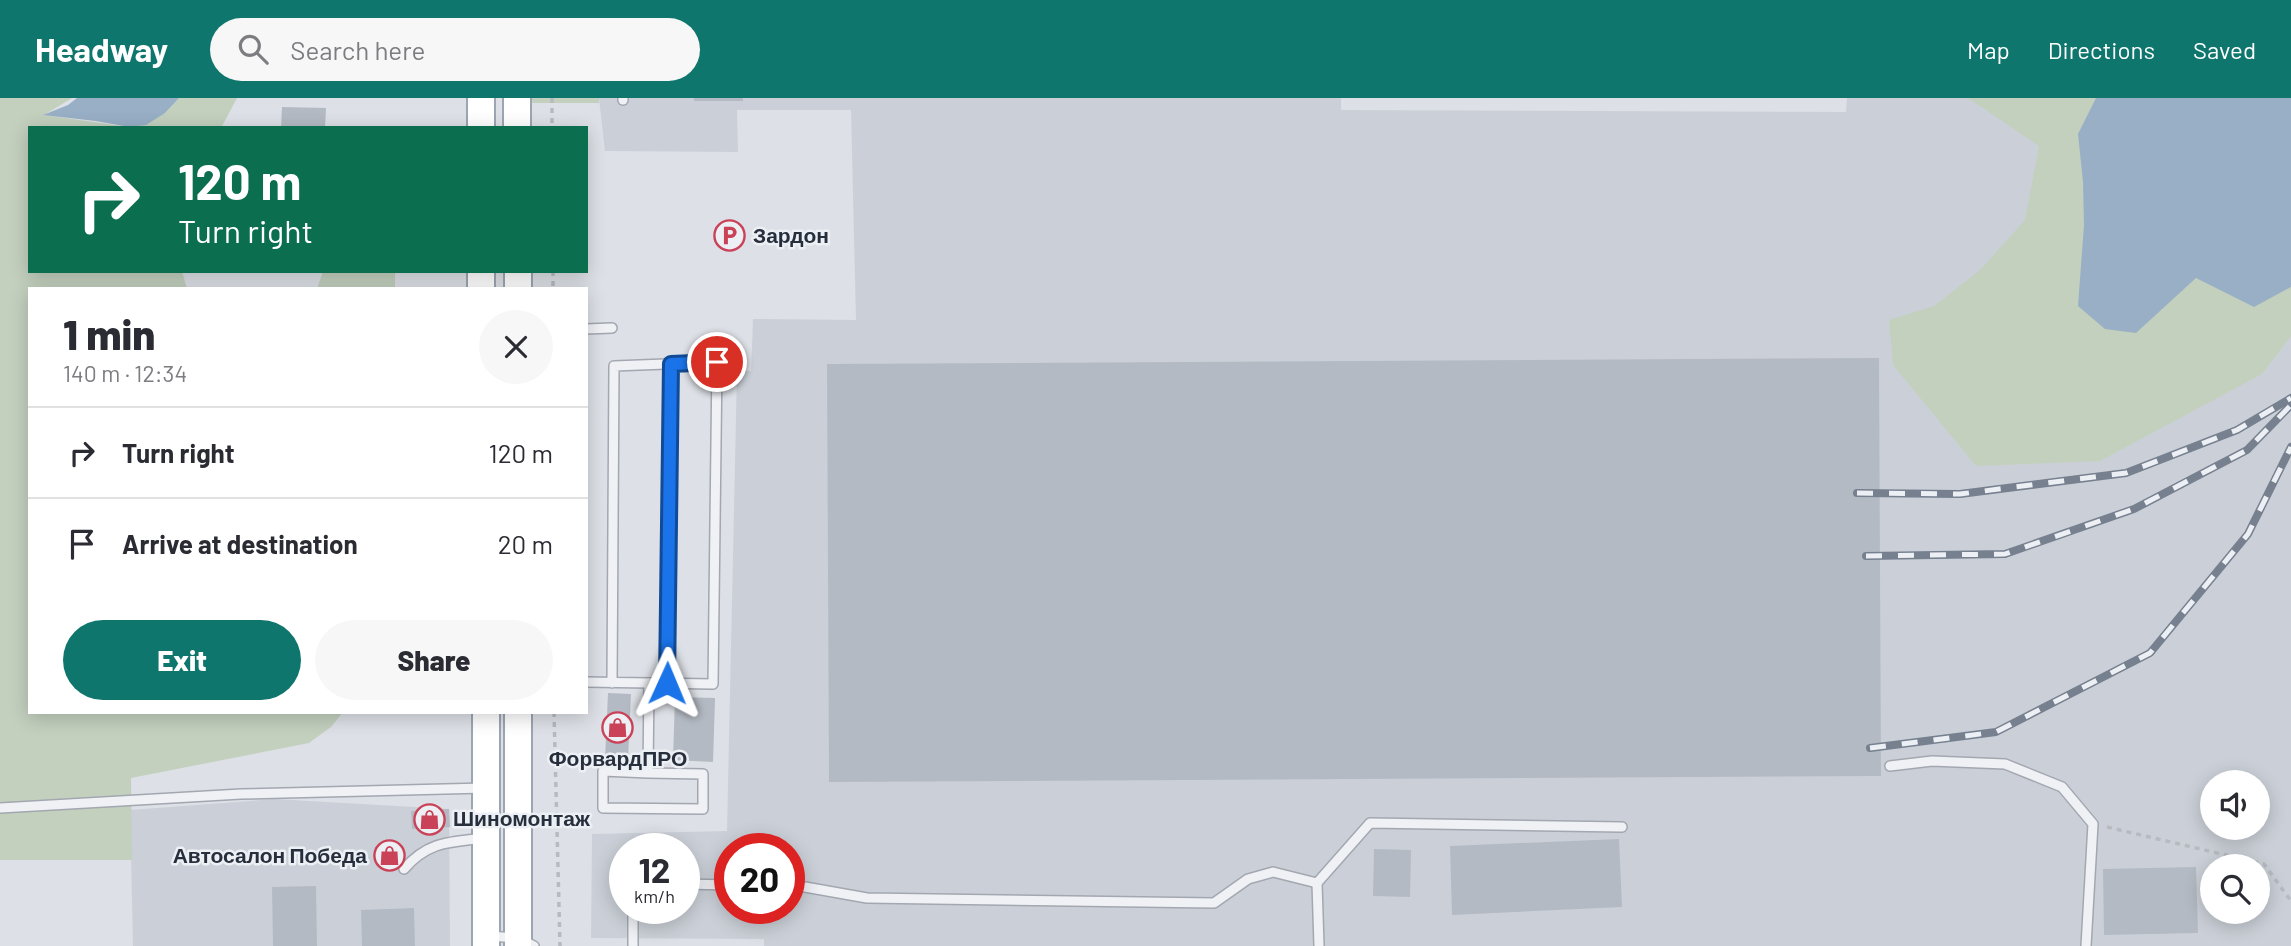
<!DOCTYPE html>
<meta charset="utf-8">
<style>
:root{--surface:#fff;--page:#f7f7f7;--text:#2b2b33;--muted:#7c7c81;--line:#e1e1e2;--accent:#0f766e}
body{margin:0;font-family:Barlow,sans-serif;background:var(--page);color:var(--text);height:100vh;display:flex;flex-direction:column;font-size:26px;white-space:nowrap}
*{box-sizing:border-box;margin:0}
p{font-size:23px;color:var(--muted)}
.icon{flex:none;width:38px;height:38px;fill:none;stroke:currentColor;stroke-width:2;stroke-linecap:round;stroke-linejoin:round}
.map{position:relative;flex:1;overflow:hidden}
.side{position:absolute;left:28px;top:189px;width:560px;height:427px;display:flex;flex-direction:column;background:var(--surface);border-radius:0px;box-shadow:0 4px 18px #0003}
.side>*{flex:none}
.guide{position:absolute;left:28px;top:28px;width:560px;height:147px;border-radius:0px;box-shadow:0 4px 18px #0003;background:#0b6e4f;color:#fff;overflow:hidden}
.fabs{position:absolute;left:2200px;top:672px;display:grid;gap:14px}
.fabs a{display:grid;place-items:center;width:70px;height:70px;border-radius:50%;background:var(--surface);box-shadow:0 4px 18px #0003;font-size:35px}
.speed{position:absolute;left:609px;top:735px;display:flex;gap:14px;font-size:35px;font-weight:700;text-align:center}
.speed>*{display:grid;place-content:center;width:91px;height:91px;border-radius:50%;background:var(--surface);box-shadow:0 4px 18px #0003;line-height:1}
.speed small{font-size:18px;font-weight:400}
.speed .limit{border:10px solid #d22;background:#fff;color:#111}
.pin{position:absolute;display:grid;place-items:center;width:60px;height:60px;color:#fff;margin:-30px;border:4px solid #fff;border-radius:50%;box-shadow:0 2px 7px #0007}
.me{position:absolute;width:77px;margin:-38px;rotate:1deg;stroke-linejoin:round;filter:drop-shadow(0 0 5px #0008)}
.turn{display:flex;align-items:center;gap:24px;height:147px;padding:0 35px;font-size:32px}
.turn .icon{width:91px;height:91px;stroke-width:2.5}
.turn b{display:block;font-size:49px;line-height:60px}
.round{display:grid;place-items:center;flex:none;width:74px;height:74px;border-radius:37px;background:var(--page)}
.overview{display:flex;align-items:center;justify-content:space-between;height:119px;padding:0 35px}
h1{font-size:42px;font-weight:800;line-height:52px}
.primary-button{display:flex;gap:14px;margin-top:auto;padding:14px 35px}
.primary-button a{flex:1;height:80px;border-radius:42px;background:var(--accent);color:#fff;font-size:28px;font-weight:800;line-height:80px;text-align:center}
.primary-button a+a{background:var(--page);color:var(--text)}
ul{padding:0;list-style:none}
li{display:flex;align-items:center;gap:21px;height:91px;padding:0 35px;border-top:2px solid var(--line)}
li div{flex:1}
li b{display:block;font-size:26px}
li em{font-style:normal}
header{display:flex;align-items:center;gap:42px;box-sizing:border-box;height:98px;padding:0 35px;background:var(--accent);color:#fff}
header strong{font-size:33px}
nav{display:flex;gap:38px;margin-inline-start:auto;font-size:24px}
.search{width:490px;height:63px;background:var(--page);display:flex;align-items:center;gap:18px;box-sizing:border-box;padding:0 24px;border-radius:38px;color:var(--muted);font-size:26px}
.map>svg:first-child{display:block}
.built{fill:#cbd0d8;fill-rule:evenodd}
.green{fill:#c3d0be}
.water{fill:#98afc6}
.building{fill:#b4bac3}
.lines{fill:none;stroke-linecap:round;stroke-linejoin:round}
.service-casing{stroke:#a3a7b0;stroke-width:12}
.primary-casing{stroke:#9ca5b2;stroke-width:30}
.path{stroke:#b7bbc1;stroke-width:3.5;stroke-dasharray:5 5;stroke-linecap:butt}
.service{stroke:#eff1f5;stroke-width:9}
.primary{stroke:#fff;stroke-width:26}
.rail-casing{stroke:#76808f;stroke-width:8}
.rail{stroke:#eceff4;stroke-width:5;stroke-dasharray:16;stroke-linecap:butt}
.route-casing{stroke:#114b97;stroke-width:18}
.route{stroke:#1a73e8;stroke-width:12}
.labels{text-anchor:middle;stroke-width:5;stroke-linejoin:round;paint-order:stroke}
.poi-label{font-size:21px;font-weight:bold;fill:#272f3c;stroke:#eceff4;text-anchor:start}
</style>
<header>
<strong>Headway</strong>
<div class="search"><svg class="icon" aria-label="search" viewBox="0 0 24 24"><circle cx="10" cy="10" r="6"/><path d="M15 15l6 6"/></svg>Search here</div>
<nav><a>Map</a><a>Directions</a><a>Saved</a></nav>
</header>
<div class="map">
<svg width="2291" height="848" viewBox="0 0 2291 848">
<rect width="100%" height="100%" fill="#dde0e6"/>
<g class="built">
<path d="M 599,0 L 1341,0 L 1341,12 L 1846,14 L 1847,0 L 2291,0 L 2291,848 L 764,848 L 764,841 L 591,840 L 592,736 L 727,733 L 737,273 L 751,273 L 753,221 L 856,222 L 851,12 L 737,12 L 738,54 L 605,53 ZM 2212,684 L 2258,684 L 2258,730 L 2212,730 ZM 625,751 L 684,751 L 684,810 L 625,810 ZM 730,751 L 789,751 L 789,810 L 730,810 ZM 2212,768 L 2258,768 L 2258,814 L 2212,814 Z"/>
<path d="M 274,701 L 449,711 L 450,848 L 133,848 L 130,712 Z"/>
</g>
<g class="green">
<path d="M 0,0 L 72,0 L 44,17 L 129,29 L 165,15 L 179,0 L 237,0 L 221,30 L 30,30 L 30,173 L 182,173 L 187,191 L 30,191 L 30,614 L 343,614 L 331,629 L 309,645 L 131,680 L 132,762 L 0,762 Z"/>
<rect x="526" y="0" width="73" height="5"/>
<path d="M 1968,0 L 2291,0 L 2291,238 L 2262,276 L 2100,363 L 1976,368 L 1893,267 L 1889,222 L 1934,208 L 1980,172 L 2025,122 L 2039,48 Z"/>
<path d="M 323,173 L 395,173 L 395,191 L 317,191 Z"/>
</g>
<g class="water">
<path d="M 77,0 L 179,0 L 165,15 L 146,27 L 129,29 L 96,23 L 43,17 L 68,7 Z"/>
<path d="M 2096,0 L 2291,0 L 2291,189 L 2254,209 L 2196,180 L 2136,235 L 2105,231 L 2078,208 L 2084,127 L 2083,84 L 2078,36 Z"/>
</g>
<g class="building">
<rect x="694" y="0" width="49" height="3"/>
<path d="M 282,9 L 326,10 L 325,30 L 281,30 Z"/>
<path d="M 1879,260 L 1881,678 L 829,684 L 827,266 Z"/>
<path d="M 608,595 L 631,596 L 628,662 L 605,662 Z"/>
<path d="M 675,599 L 715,600 L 713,664 L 673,662 Z"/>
<path d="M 449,711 L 450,729 L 412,731 L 411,713 Z"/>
<path d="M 1619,741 L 1622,809 L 1452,817 L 1450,748 Z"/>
<path d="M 1374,751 L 1411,752 L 1410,799 L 1373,798 Z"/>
<path d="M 2196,769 L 2198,835 L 2104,837 L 2103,771 Z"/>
<path d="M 316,788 L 317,848 L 273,848 L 272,789 Z"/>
<path d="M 414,810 L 415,848 L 362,848 L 361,812 Z"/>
</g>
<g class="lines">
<defs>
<g id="service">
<path d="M 623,0 L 623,2"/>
<path d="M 586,231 L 612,230"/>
<path d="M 586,584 L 713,586 L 717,264 L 614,268 L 612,585"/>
<path d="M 667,585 L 671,266"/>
<path d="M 1890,668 L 1932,663 L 2005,666 L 2062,689 L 2093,726 L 2086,848"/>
<path d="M 648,675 L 603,673 L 603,710 L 703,711 L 703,676 L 648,675 L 649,585"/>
<path d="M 0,710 L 241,696 L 485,690"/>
<path d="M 404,771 C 428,743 450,744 485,740"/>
<path d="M 684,786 L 730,787"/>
<path d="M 789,788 L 805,789 L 867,800 L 1214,805 L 1248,781 L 1273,774 L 1317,785"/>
<path d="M 489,838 L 518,840 L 534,848"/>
<path d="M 633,848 L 633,815 L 638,810"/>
<path d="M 1319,848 L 1317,785 L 1370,725 L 1622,729"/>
</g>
<g id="primary">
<path d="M 481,0 L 481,30"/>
<path d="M 517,0 L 517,30"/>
<path d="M 481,173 L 481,191"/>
<path d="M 518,173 L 518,191"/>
<path d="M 486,614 L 486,848"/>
<path d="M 518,614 L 518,848"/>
</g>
</defs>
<use href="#service" class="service-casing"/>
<use href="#primary" class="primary-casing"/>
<g class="path">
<path d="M 552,0 L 552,30"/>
<path d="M 553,173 L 553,191"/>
<path d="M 554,614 L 560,848"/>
<path d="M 2107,729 L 2264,766 L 2291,803"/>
</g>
<use href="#service" class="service"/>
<use href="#primary" class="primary"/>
<defs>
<g id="rail">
<path d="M 1857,395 L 1960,396 L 2126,375 L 2237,332 L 2291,300"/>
<path d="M 1866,458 L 2005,456 L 2134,411 L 2247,352 L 2291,307"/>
<path d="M 1870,650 L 1996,634 L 2150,555 L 2248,436 L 2291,349"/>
</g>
</defs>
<use href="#rail" class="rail-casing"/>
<use href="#rail" class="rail"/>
</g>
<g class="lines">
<defs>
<path id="route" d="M 667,585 L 671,266 L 717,264"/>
</defs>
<use href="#route" class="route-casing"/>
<use href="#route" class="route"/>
</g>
<defs>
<symbol id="parking-ring" viewBox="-11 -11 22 22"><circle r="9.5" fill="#eceff4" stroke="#ca4258" stroke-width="1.5"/><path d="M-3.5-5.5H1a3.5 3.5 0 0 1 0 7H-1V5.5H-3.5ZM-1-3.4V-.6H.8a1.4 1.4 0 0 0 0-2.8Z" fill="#ca4258"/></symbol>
<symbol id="shop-ring" viewBox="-11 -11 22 22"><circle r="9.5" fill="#eceff4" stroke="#ca4258" stroke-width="1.5"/><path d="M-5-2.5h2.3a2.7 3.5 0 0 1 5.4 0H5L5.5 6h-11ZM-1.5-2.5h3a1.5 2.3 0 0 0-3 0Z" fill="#ca4258"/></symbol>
</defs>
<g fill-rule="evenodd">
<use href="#parking-ring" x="712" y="120" width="35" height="35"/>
<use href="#shop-ring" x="600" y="612" width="35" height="35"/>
<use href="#shop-ring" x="412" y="704" width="35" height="35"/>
<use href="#shop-ring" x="372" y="740" width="35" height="35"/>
</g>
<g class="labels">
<g class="poi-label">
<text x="753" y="145">Зардон</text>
<text x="618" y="668" text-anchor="middle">ФорвардПРО</text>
<text x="453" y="728">Шиномонтаж</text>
<text x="367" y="765" text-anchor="end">Автосалон Победа</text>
</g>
</g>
</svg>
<div class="fabs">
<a><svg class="icon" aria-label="sound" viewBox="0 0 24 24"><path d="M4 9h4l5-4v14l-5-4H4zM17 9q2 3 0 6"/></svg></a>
<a><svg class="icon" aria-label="search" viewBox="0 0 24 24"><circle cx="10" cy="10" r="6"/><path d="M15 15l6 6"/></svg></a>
</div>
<div class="speed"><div>12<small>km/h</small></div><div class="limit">20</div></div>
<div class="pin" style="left:717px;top:264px;background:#d93025"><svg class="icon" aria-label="arrive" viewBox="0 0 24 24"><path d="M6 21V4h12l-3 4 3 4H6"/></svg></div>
<svg class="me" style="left:667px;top:585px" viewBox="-20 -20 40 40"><path d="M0-17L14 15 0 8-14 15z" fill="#1a73e8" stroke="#fff" stroke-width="4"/></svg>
<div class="guide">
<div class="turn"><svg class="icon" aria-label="right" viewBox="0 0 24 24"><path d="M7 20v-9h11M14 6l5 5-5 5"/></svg><div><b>120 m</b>Turn right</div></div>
</div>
<section class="side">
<div class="overview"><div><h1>1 min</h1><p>140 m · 12:34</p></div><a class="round"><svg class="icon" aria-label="close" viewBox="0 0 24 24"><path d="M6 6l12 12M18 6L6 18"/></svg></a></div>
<ul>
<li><svg class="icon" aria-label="right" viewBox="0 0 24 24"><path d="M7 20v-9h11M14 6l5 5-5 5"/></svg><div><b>Turn right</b></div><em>120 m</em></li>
<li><svg class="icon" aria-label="arrive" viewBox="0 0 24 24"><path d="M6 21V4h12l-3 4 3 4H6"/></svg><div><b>Arrive at destination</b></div><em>20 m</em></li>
</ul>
<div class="primary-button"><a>Exit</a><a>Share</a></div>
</section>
</div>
